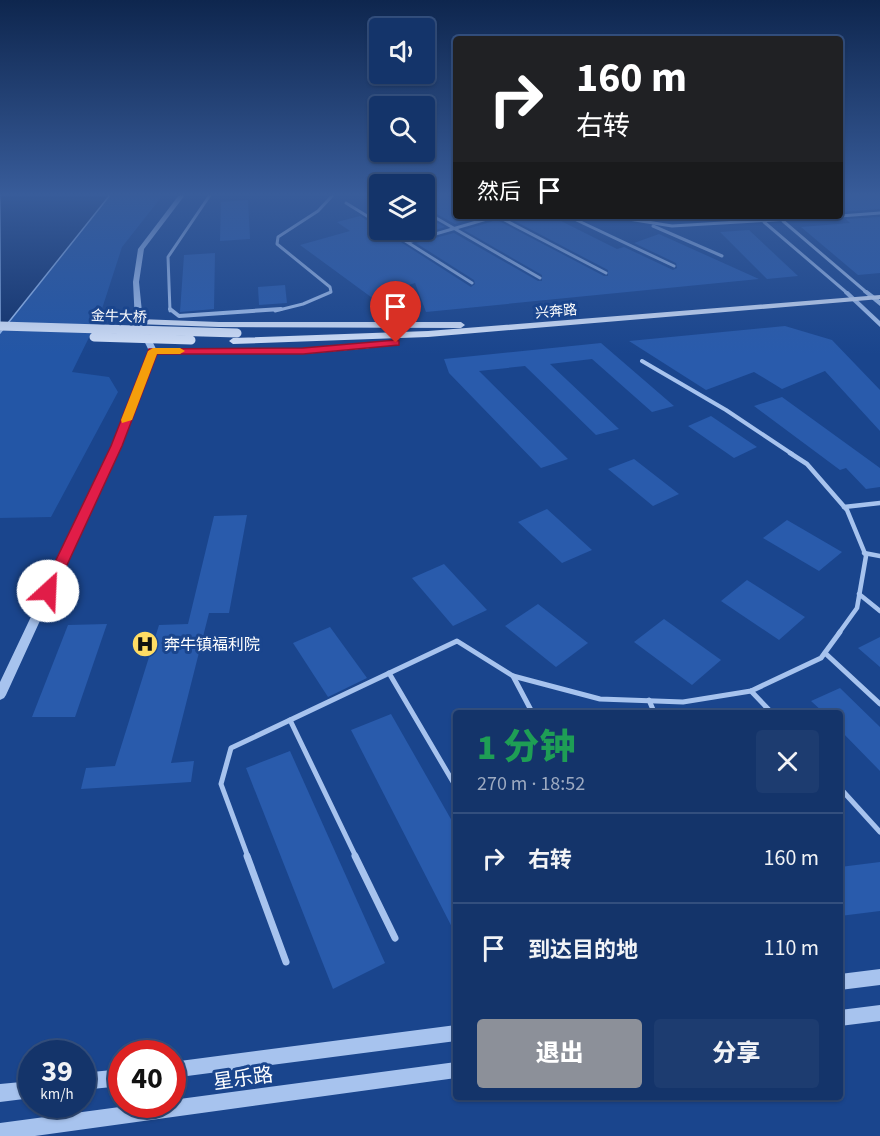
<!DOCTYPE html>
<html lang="zh">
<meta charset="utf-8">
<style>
:root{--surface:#14346a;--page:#1d3c70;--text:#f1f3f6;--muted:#9daac1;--line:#334f7e;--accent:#8c9099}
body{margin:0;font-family:"Source Sans 3","Noto Sans SC",sans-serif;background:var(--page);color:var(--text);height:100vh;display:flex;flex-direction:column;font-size:22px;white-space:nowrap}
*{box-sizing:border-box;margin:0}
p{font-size:20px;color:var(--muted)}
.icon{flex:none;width:33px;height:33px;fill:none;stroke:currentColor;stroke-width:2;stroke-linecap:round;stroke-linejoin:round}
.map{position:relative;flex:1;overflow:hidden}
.drawer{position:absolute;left:453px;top:710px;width:390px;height:390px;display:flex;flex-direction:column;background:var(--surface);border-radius:6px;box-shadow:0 2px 4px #0004,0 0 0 2px var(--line)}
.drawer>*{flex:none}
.guide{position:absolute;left:453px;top:36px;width:390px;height:183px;border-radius:6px;box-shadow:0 2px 4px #0004,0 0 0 2px var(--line);background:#202124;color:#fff;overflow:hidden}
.fabs{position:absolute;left:369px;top:18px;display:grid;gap:12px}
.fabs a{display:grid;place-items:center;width:66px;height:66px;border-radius:6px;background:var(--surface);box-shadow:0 2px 4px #0004,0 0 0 2px var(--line);font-size:30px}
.speed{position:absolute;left:18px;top:1040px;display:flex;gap:12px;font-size:30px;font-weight:700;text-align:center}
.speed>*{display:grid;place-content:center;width:78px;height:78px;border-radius:50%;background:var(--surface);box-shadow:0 2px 4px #0004,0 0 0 2px var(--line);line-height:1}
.speed small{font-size:15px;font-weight:400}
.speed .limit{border:9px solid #d22;background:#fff;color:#111}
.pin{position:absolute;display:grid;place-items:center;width:51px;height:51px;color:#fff;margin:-62px -26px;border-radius:50% 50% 50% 0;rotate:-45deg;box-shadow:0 0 6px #0007}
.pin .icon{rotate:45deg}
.me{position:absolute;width:66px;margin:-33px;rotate:25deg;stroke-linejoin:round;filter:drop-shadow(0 0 4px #0008)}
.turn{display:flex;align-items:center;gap:21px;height:126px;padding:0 24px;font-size:27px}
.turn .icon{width:78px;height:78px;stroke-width:2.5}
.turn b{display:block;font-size:42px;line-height:51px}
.then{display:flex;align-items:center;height:57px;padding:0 24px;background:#0003;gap:12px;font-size:22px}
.round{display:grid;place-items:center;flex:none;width:63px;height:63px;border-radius:6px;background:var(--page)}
.overview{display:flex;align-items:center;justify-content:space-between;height:102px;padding:0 24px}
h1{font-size:36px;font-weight:800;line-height:45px;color:#1e9e55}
.action{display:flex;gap:12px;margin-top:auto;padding:12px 24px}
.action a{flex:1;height:69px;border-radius:6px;background:var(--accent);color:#fff;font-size:24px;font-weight:800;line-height:69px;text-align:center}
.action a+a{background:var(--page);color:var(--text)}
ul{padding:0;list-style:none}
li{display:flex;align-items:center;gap:18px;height:90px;padding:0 24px;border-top:2px solid var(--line)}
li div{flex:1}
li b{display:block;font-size:22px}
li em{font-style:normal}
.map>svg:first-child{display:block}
.green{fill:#2356a6}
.water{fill:#12326b;stroke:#9abdf0;stroke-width:1.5}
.building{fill:#295bac}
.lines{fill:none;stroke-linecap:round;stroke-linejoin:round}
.service-far4{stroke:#a7c3ee;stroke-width:3}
.service-far3{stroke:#a7c3ee;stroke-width:4}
.service-far2{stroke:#a7c3ee;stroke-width:4.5}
.service-far1{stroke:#a7c3ee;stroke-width:5}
.service{stroke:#a7c3ee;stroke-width:7}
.tertiary{fill:#a7c3ee;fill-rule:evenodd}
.secondary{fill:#d4e2fa;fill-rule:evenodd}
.secondary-bridge{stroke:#d4e2fa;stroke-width:9}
.route{fill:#e11d48;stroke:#92132f;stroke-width:1.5}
.slow{fill:#f59e0b}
.labels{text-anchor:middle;stroke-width:6;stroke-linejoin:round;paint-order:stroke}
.far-street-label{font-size:14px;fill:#fff;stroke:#1a458d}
.poi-label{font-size:16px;fill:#fff;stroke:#1a458d;text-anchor:start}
.near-street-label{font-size:20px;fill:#fff;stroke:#1a458d}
</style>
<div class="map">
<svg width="880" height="1136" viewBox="0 0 880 1136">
<rect width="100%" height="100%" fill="#1a458d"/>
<path class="green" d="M 110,195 L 163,195 L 122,247 L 100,315 L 72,372 L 109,377 L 118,392 L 51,517 L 0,518 L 0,333 Z"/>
<path class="water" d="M 0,195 L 110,195 L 0,333 Z"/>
<g class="building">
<path d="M 424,195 L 445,195 L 456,201 L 456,216 L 484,216 L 455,224 L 424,207 Z"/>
<path d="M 840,195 L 880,195 L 880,209 L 840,212 Z"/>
<path d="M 248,200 L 250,239 L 220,241 L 221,202 Z"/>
<path d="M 360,216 L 471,287 L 475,284 L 474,280 L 416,243 L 454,233 L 538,281 L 542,281 L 542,275 L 464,230 L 497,220 L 604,276 L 608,276 L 608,270 L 505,216 L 551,216 L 617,249 L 624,247 L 673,270 L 677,268 L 676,263 L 634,243 L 659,234 L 759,279 L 426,312 L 415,283 L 371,297 L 300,245 L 350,231 L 337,222 Z"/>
<path d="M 424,216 L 445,227 L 408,238 L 394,230 L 424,230 Z"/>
<path d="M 880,217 L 880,273 L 858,275 L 801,227 L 850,223 L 846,219 Z"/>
<path d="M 749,230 L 798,276 L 767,279 L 720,232 Z"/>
<path d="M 215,253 L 214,309 L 180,312 L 184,255 Z"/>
<path d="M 285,285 L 287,303 L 259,305 L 258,287 Z"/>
<path d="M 785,326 L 832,340 L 880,390 L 880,431 L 825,371 L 782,389 L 754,372 L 706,390 L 629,341 Z"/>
<path d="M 601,343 L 674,406 L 652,412 L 592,359 L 550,364 L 619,429 L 596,435 L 525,366 L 479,371 L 568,459 L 541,468 L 449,373 L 444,359 Z"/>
<path d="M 782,397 L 880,468 L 880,487 L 866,489 L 846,468 L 840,470 L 754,406 Z"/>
<path d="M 711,416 L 757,447 L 734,458 L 688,426 Z"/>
<path d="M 634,459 L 679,494 L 653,506 L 608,469 Z"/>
<path d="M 547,509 L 592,550 L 562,563 L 518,522 Z"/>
<path d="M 247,515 L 229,613 L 209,613 L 171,763 L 194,761 L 191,782 L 81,789 L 86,768 L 115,766 L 159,625 L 188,624 L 214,516 Z"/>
<path d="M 787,520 L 842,552 L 819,571 L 763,538 Z"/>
<path d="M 444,564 L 487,610 L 453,626 L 412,578 Z"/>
<path d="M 747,580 L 805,617 L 779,640 L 721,601 Z"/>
<path d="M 538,604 L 588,643 L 556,667 L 505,626 Z"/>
<path d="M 664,619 L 721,660 L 692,685 L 634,642 Z"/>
<path d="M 107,624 L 75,717 L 32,717 L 68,625 Z"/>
<path d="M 330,627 L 367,678 L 328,697 L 293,643 Z"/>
<path d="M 880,637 L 880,667 L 858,648 Z"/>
<path d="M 840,688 L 880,727 L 880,771 L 840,730 L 840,712 L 823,712 L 811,701 Z"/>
<path d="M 391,714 L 456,828 L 456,935 L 351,730 Z"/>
<path d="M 290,751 L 385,963 L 333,989 L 246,768 Z"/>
<path d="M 880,862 L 880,911 L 840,916 L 840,867 Z"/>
</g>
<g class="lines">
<g class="service-far4">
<path d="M 346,203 L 380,224"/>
<path d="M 424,211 L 540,278"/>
<path d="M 497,216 L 606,273"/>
<path d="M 568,216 L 674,266"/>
<path d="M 610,216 L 672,226 L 840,216"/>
<path d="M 840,216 L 880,213"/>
<path d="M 783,221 L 865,291"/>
<path d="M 764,222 L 846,292"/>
<path d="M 653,226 L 722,256"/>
<path d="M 388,230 L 472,283"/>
<path d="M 408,242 L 497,216"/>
<path d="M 170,311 L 168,257 L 210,195"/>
<path d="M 275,311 L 303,304 L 331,292 L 330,287 L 277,244 L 278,237 L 318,211 L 333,195"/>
</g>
<g class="service-far3">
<path d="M 170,309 L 179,316 L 281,309"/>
<path d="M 642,361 L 726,410 L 792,454"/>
</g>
<g class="service-far2">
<path d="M 790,453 L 807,464 L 847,510 L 866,556 L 857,608 L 839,633"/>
<path d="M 844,507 L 880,503"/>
<path d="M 864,553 L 880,556"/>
<path d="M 859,594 L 880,611"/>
</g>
<g class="service-far1">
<path d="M 825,653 L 880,704"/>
<path d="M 389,673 L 456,787"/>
<path d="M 513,676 L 532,712"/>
<path d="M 751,691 L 771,712"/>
<path d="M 649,700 L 654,712"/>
<path d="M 290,720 L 356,857"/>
<path d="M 840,788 L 880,832"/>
<path d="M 248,857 L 221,784 L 231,748 L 457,641 L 513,676 L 600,699 L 683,702 L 751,691 L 821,658 L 840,632"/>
</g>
<g class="service">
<path d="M 247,856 L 286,962"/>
<path d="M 355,856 L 395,938"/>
</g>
<g class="tertiary">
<path d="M 179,195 L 185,195 L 144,249 L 139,282 L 143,322 L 157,351 L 120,446 L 6,695 L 4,698 L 0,700 L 0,682 L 112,446 L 149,351 L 135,322 L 133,282 L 138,249 Z"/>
<path d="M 863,290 L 867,290 L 880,300 L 880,306 L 863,292 Z"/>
<path d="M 844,291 L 848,291 L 880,321 L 880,327 L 844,293 Z"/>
<path d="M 880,969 L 880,985 L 840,990 L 840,974 Z"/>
<path d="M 880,1005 L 880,1021 L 840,1026 L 840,1010 Z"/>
<path d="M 456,1025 L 456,1041 L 172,1078 L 172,1062 Z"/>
<path d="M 456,1062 L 456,1078 L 35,1136 L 0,1136 L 0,1123 L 142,1104 L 172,1104 L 172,1100 Z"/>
<path d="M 122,1069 L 122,1086 L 82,1090 L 82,1073 Z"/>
<path d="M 32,1081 L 32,1098 L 0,1102 L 0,1084 Z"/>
</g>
<g class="secondary">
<path d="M 880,295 L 880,299 L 428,337 L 233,344 L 229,341 L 233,338 L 428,331 Z"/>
<path d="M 139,319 L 219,322 L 461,322 L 465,325 L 461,328 L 219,327 L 136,324 L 135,322 Z"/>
<path d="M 367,343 L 370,344 L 370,348 L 303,354 L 153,354 L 149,351 L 153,348 L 303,348 Z"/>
</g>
<g class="secondary-bridge">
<path d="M 0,326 L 237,333"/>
<path d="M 94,337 L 191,340"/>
</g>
</g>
<linearGradient id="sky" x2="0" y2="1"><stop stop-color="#0e264e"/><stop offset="0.55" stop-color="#385c9a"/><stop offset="1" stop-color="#385c9a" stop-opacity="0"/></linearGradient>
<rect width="880" height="354" fill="url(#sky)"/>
<path class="route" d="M 396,340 L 399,341 L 399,345 L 303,354 L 157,354 L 122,446 L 55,591 L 53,595 L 43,595 L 41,591 L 111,446 L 149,349 L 303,348 Z"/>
<path class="slow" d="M 153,348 L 180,348 L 185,351 L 180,354 L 157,354 L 132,420 L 122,423 L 121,420 L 148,351 Z"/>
<defs>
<symbol id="hospital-disc" viewBox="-11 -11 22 22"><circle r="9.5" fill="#ffdc64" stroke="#1a458d"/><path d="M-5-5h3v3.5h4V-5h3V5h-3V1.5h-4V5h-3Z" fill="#111"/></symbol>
</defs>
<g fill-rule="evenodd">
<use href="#hospital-disc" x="130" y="629" width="30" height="30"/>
</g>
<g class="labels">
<g class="far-street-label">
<text transform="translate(556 311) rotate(-5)" y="5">兴奔路</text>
<text transform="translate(119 316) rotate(2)" y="5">金牛大桥</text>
</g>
<g class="poi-label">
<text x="164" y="650">奔牛镇福利院</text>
</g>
<g class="near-street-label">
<text transform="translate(243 1078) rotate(-8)" y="7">星乐路</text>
</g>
</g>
</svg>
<div class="fabs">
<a><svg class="icon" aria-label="sound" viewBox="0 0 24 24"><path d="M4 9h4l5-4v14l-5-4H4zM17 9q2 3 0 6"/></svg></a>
<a><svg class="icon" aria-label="search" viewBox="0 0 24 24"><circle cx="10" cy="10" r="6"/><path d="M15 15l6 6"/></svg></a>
<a><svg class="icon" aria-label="layers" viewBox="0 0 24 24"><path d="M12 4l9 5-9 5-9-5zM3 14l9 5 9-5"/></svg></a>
</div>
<div class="speed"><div>39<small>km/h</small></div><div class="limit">40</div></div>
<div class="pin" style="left:396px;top:343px;background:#d93025"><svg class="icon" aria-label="arrive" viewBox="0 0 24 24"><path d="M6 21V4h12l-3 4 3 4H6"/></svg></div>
<svg class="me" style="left:48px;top:591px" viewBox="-20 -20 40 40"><circle r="19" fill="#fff"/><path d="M0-13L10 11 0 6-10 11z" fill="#e11d48"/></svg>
<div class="guide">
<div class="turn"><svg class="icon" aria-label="right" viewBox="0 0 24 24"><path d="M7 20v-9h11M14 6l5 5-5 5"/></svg><div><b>160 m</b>右转</div></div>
<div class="then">然后<svg class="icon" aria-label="arrive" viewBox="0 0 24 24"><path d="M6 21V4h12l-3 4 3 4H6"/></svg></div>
</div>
<section class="drawer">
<div class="overview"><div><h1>1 分钟</h1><p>270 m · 18:52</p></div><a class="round"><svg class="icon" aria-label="close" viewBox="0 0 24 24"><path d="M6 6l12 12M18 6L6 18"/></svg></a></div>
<ul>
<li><svg class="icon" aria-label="right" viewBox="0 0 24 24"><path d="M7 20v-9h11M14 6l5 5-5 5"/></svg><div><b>右转</b></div><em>160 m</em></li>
<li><svg class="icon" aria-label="arrive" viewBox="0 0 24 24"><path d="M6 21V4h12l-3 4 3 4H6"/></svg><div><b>到达目的地</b></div><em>110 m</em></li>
</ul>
<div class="action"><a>退出</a><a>分享</a></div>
</section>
</div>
